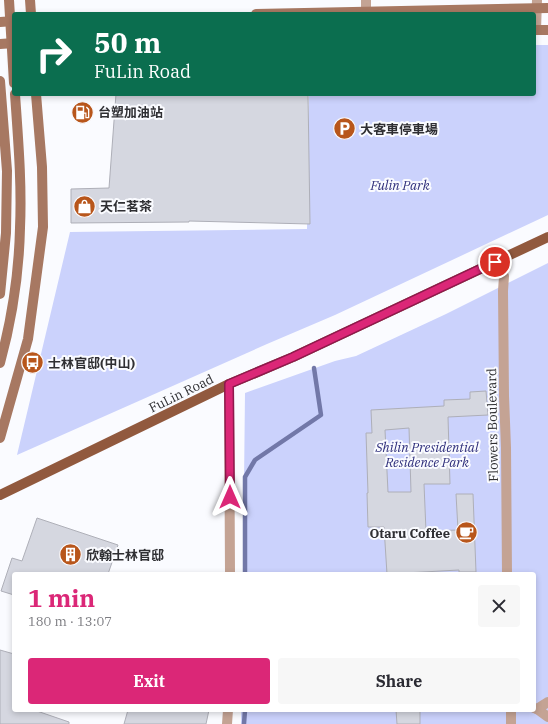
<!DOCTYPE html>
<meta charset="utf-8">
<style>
:root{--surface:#fff;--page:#f7f7f7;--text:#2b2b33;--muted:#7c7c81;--accent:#db2777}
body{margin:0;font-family:"IBM Plex Serif","Noto Sans TC",serif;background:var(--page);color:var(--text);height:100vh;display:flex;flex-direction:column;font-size:15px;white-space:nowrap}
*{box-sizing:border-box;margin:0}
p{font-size:13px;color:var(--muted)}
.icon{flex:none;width:22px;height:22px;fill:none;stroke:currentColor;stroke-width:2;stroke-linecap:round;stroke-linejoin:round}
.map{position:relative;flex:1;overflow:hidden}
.drawer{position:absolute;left:12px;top:572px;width:524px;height:140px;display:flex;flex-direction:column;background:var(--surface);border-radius:4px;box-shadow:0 2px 6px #0003}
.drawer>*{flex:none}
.guide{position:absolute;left:12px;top:12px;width:524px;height:84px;border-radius:4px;box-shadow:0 2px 6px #0003;background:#0b6e4f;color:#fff;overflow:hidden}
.pin{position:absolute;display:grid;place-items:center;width:34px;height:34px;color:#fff;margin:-17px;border:2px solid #fff;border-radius:50%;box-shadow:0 1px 4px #0007}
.me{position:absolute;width:44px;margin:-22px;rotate:0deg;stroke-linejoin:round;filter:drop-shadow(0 0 3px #0008)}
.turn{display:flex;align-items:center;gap:14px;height:84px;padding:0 16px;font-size:18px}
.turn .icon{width:52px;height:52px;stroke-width:2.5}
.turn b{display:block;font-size:28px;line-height:34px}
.round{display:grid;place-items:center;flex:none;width:42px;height:42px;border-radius:4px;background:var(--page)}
.head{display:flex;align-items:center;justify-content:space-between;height:68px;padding:0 16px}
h1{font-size:24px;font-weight:700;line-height:30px;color:var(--accent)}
.primary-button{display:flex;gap:8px;margin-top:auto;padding:8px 16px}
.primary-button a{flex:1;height:46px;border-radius:4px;background:var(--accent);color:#fff;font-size:16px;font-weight:700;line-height:46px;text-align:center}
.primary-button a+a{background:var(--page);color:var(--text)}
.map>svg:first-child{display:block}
.green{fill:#cbd2fc}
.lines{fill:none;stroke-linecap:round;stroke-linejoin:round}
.stream{stroke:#7278a8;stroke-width:4.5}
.building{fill:#d5d7e0;stroke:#aeafb8;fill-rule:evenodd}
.pedestrian{stroke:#c4a394;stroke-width:10}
.minor{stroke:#c4a394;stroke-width:10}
.secondary{stroke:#a77862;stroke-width:10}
.primary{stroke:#91593e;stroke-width:10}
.route-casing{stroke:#8e194d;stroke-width:10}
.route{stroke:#db2777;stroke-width:7}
.labels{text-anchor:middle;stroke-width:4;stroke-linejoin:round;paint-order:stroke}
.poi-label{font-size:13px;font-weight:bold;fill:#2f2f33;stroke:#fafbff;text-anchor:start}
.park-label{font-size:13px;font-style:italic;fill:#2e2e7b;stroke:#fafbff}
.street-label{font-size:13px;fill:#2f2f33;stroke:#fafbff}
</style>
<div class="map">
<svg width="548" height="724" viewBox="0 0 548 724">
<rect width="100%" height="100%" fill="#fafbff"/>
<g class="green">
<path d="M 534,45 L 548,45 L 548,215 L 335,315 L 267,344 L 17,455 L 70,232 L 307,229 L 309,94 L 534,94 Z"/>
<path d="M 548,263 L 548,724 L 241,724 L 241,710 L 534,710 L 534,574 L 243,574 L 245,393 L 335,361 L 356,356 L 446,314 Z"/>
</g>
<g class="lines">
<g class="stream">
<path d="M 245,574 L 245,477 L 255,460 L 321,415 L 314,368"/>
<path d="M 244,724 L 245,710"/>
</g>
</g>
<g class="building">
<path d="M 116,94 L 308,94 L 310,224 L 189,221 L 189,222 L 71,223 L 71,189 L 109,188 Z"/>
<path d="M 486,391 L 488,415 L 448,417 L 450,484 L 424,484 L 426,531 L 458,530 L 456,494 L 473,494 L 476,572 L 459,572 L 459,570 L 387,574 L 384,527 L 368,527 L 367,493 L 368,493 L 366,433 L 372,433 L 371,410 L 444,406 L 444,400 L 470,399 L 470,392 ZM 409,428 L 411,492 L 388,492 L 385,430 Z"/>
<path d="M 37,518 L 118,545 L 108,574 L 14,574 L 14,595 L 1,591 L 12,558 L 22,561 Z"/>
<path d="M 0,650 L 14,654 L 14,710 L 34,710 L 69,722 L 69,724 L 0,724 Z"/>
<path d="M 128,710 L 209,710 L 206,724 L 124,724 Z"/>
<path d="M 396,710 L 420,710 L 420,724 L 397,724 Z"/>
</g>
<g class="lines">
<g class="pedestrian">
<path d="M 504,276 L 503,291 L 504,396 L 506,448 L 507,574"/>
<path d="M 534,708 L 537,709 L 548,717"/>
<path d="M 537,709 L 548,702"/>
<path d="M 511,710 L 511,724"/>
</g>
<g class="minor">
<path d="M 366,12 L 366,0"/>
<path d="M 536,30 L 537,0"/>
<path d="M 229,384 L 230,574"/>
<path d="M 227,724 L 228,710"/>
</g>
<g class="secondary">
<path d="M 9,0 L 14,83"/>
<path d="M 30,0 L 31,14"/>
<path d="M 256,14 L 548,8"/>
<path d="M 0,22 L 14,21"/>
<path d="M 534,30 L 548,30"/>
<path d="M 0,44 L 14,43"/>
<path d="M 0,81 L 7,171 L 6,233 L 0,294"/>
<path d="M 0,363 C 12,319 19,273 20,228 C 22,183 18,138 15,94"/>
<path d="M 0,438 L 28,339 L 43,227 L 42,167 L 36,94"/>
</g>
<path class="primary" d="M 0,495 L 229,384 L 293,357 L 548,237"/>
</g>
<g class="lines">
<defs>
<path id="route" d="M 230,497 L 229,384 L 293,357 L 495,262"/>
</defs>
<use href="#route" class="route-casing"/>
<use href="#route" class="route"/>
</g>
<defs>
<symbol id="fuel-disc" viewBox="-11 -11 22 22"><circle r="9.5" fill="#b8561b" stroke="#fafbff"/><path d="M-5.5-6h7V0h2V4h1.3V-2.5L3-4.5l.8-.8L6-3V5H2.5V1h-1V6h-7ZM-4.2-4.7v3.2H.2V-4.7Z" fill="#fff"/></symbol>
<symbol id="parking-disc" viewBox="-11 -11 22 22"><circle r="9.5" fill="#b8561b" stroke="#fafbff"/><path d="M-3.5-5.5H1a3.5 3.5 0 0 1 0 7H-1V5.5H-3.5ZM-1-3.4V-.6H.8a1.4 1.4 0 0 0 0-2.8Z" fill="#fff"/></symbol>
<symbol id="shop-disc" viewBox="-11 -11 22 22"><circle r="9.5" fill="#b8561b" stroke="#fafbff"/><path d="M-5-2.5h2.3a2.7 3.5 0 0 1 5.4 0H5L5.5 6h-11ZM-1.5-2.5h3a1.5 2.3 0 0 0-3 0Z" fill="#fff"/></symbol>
<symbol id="bus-disc" viewBox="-11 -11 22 22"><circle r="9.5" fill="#b8561b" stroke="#fafbff"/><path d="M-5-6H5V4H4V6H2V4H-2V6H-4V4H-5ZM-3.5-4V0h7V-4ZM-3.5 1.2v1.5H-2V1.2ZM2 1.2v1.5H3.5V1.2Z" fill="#fff"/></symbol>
<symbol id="cafe-disc" viewBox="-11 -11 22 22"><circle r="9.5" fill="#b8561b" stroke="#fafbff"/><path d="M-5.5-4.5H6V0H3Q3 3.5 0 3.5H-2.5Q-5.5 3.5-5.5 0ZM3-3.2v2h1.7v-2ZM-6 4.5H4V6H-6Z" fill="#fff"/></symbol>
<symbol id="building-disc" viewBox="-11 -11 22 22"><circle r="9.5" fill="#b8561b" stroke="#fafbff"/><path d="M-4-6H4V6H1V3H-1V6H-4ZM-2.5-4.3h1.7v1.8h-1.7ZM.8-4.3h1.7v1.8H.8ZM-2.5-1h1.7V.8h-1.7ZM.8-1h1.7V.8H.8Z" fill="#fff"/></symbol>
</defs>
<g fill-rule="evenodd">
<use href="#fuel-disc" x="70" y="100" width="25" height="25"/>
<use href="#parking-disc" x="332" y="116" width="25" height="25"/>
<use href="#shop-disc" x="72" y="194" width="25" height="25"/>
<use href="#bus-disc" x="20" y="350" width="25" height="25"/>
<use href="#cafe-disc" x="454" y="520" width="25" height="25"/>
<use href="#building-disc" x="58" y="542" width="25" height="25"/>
</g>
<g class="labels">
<g class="poi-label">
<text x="98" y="117">台塑加油站</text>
<text x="360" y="134">大客車停車場</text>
<text x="100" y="211">天仁茗茶</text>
<text x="48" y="368">士林官邸(中山)</text>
<text x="450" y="538" text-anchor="end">Otaru Coffee</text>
<text x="86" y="560">欣翰士林官邸</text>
</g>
<g class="park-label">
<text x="400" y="190">Fulin Park</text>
<text x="427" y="452">Shilin Presidential<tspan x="427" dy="15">Residence Park</tspan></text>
</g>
<g class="street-label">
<text transform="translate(181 393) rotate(-26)" y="5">FuLin Road</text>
<text transform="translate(492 425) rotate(-91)" y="5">Flowers Boulevard</text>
</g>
</g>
</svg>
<div class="pin" style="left:495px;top:262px;background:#d93025"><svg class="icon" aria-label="arrive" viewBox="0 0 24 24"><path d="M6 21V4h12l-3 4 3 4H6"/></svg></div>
<svg class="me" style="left:230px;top:497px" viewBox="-20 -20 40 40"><path d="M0-17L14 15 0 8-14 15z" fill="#db2777" stroke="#fff" stroke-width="4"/></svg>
<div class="guide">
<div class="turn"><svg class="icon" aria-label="right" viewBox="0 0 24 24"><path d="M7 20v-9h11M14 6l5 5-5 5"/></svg><div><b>50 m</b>FuLin Road</div></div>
</div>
<section class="drawer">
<div class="head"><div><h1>1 min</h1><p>180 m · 13:07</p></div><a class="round"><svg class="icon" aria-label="close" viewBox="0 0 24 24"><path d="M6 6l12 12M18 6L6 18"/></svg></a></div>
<div class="primary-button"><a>Exit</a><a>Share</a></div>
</section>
</div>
